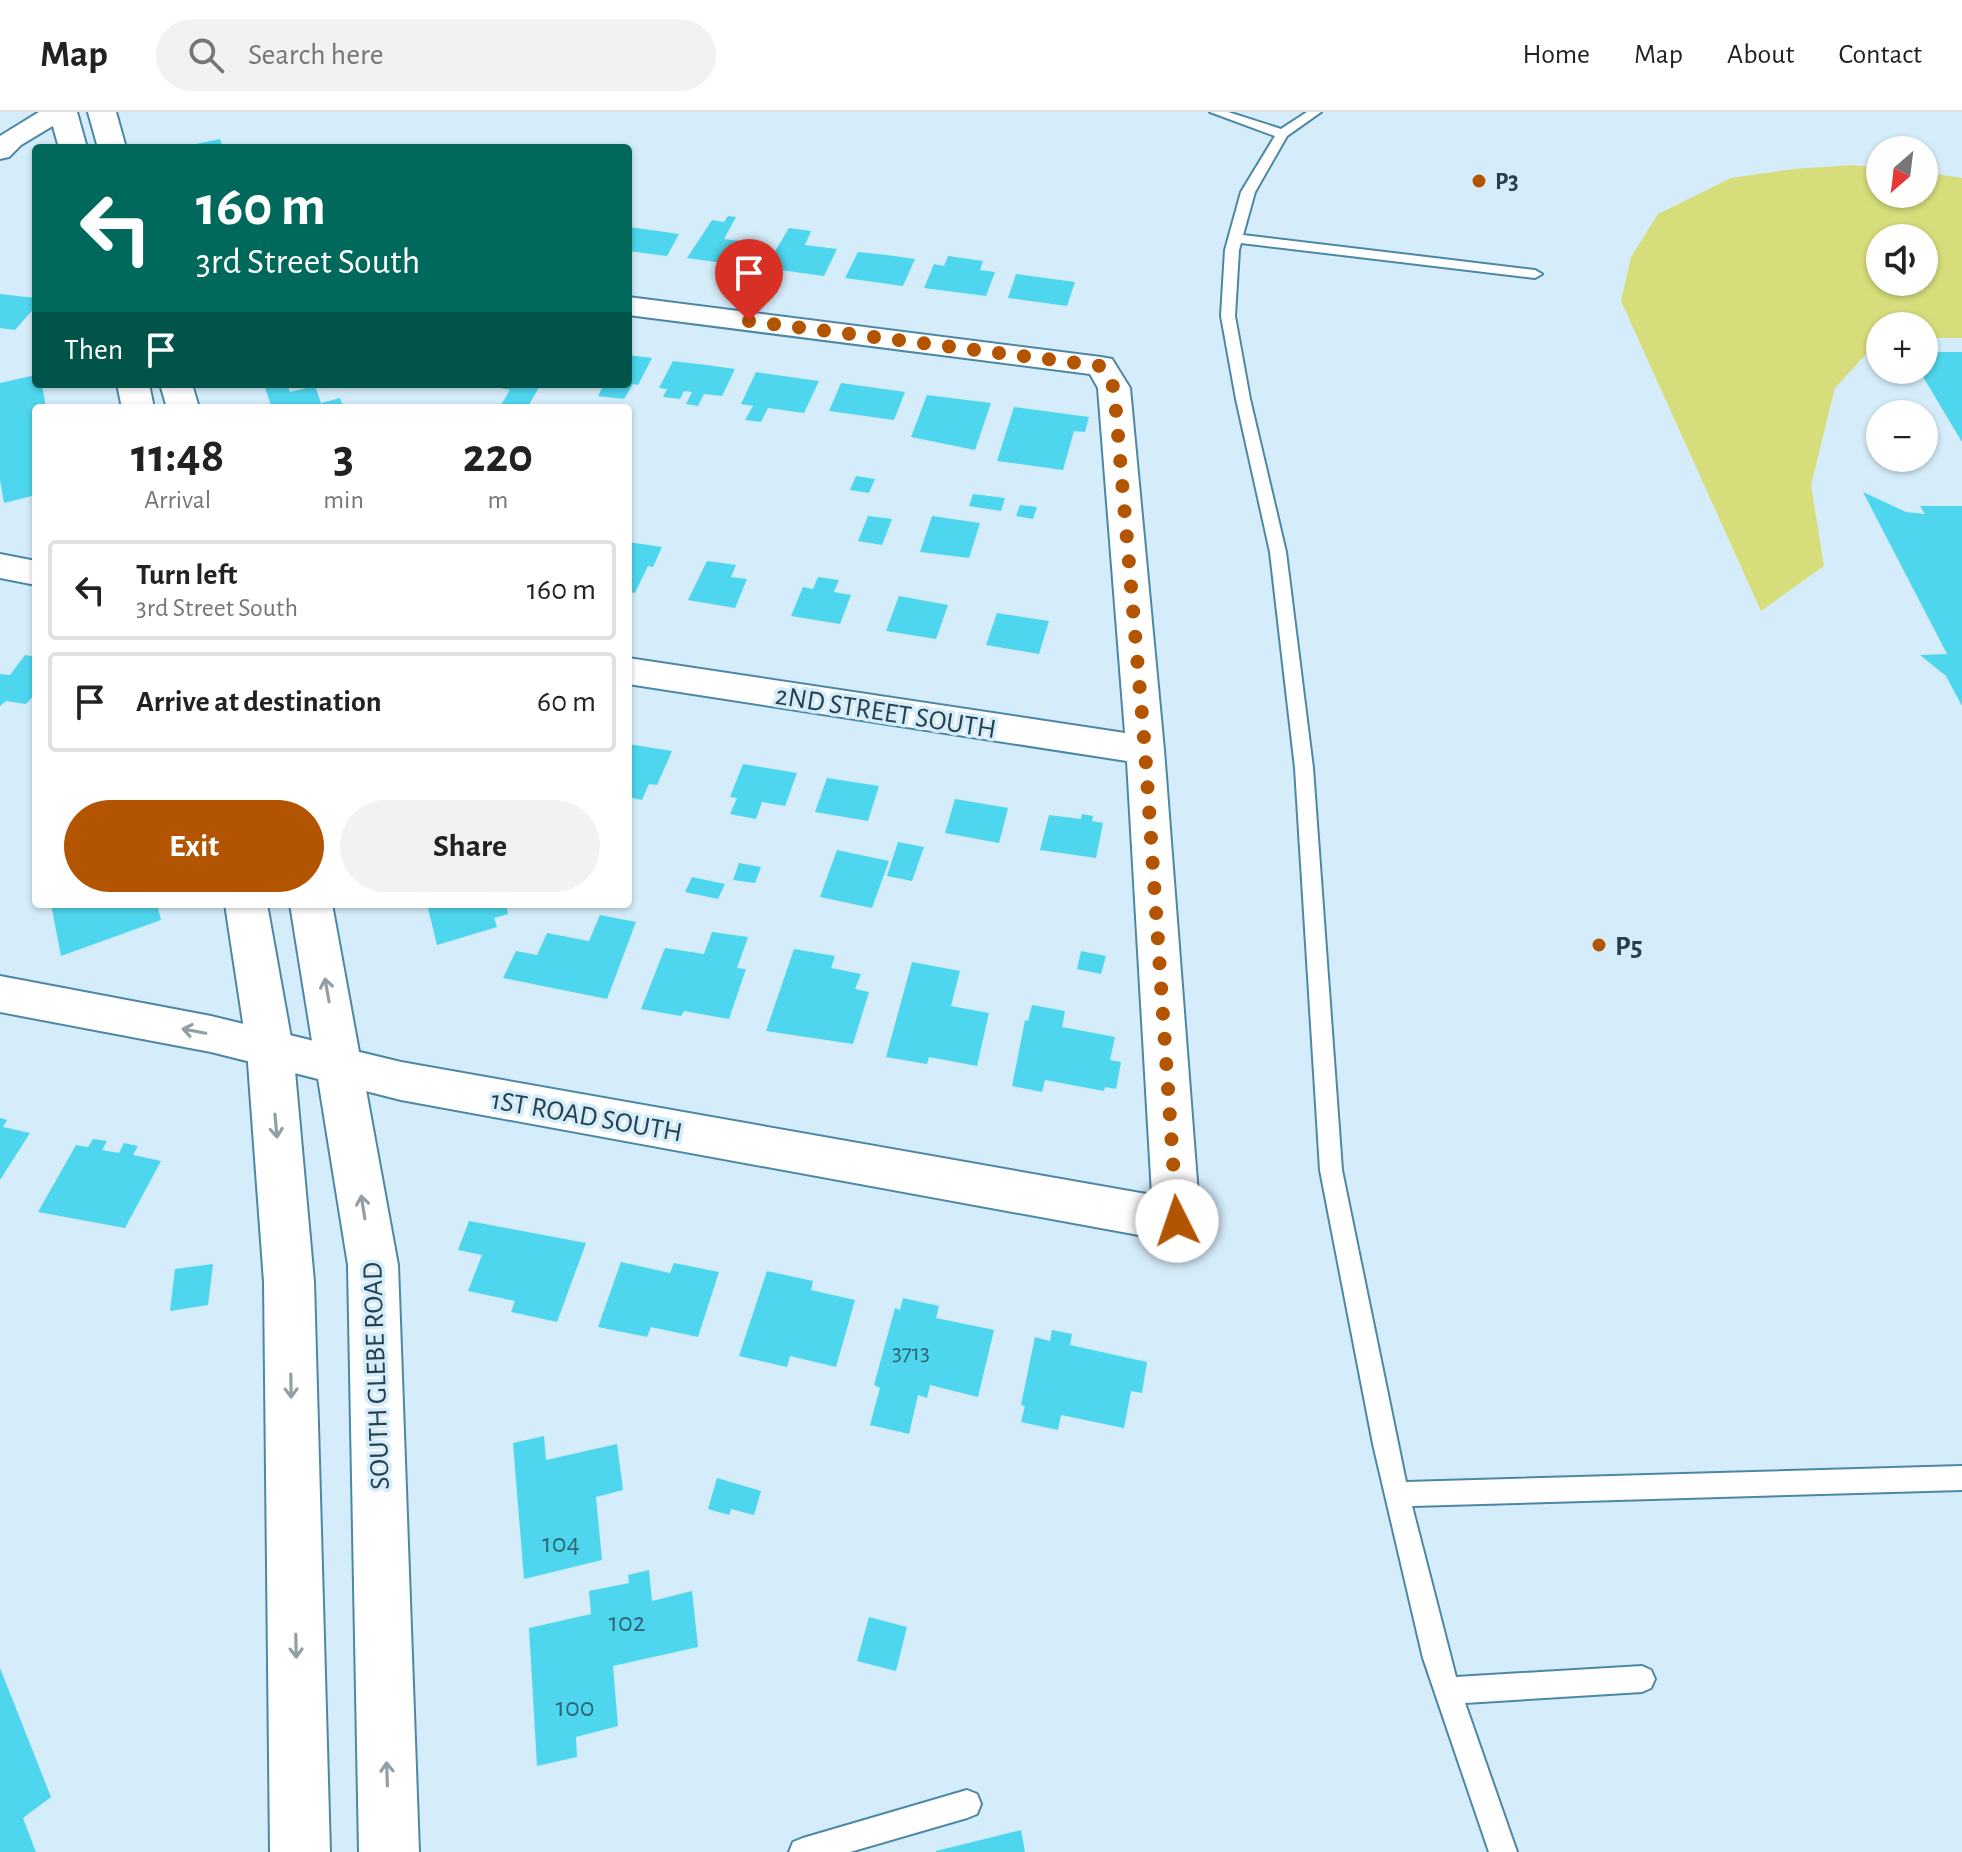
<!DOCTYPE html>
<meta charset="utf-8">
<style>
:root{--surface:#fff;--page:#f2f2f2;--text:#222;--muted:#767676;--line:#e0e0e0;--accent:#b25400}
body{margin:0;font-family:"Alegreya Sans",sans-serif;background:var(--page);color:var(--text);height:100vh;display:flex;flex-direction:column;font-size:30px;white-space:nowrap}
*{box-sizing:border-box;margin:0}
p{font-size:26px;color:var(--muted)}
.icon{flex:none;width:44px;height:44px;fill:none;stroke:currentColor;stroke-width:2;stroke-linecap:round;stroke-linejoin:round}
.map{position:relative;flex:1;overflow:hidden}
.details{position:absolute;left:32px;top:292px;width:600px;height:504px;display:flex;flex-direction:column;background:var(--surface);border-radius:8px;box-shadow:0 2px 6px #0004}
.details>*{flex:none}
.banner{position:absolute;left:32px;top:32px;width:600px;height:244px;border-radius:8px;box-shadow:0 2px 6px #0004;background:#00695c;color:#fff;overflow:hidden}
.needle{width:52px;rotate:208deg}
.buttons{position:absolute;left:1866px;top:24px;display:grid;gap:16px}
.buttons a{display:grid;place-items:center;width:72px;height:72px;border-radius:50%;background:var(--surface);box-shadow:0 2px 6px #0004;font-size:40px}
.pin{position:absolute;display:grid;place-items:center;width:68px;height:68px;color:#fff;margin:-82px -34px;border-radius:50% 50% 50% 0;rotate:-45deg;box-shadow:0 0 8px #0007}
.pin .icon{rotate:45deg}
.me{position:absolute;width:88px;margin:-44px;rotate:356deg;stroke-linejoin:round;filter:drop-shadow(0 0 6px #0008)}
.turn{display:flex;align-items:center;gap:28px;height:168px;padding:0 32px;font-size:36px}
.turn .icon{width:104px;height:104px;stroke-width:2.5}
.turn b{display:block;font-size:56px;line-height:68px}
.then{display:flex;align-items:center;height:76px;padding:0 32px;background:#0003;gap:16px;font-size:30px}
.eta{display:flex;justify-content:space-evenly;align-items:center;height:136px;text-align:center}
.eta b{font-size:48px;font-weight:700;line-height:56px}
.cta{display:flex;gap:16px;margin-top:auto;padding:16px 32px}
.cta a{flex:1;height:92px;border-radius:48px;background:var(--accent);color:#fff;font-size:32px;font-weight:700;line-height:92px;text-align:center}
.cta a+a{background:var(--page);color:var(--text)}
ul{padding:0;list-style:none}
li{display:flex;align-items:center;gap:24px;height:100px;margin:0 16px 12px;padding:0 16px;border:4px solid var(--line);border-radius:8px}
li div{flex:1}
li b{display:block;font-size:30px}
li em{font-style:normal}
header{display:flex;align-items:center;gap:48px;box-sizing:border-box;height:112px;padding:0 40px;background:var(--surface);border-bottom:2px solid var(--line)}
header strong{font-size:38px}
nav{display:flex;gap:44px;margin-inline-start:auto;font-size:28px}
.search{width:560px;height:72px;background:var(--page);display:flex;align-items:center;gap:20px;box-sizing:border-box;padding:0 28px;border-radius:44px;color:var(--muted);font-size:30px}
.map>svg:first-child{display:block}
.green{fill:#d7dd7b;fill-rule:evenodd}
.building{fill:#4ed6ee}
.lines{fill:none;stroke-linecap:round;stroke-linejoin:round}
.service-casing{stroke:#4c88a6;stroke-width:4}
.minor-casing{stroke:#4c88a6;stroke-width:4}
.tertiary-casing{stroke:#4c88a6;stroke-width:4}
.primary-casing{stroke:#4c88a6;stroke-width:4}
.service{fill:#fff;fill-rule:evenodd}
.minor{fill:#fff;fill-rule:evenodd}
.tertiary{fill:#fff;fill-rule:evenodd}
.primary{fill:#fff;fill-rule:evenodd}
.oneway{stroke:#92a0a6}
.route{stroke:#b25400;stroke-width:14;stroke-dasharray:0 25.2}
.poi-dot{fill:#b25400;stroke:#d5edfa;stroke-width:3}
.labels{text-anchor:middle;stroke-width:7;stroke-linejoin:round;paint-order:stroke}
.far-poi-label{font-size:24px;font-weight:bold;fill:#26404d;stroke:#d5edfa;text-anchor:start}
.number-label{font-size:24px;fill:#306675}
.street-label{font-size:28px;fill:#26404d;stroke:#d5edfa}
.poi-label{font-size:28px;font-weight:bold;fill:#26404d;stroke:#d5edfa;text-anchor:start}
.near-number-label{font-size:28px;fill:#306675}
</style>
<header>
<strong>Map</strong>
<div class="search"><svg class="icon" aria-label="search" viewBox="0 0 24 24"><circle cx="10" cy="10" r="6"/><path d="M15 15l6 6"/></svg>Search here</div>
<nav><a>Home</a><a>Map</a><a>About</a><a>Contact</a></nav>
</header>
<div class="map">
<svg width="1962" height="1740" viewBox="0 0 1962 1740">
<rect width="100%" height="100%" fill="#d5edfa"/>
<path class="green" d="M 1853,53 L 1880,56 L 1880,82 L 1924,82 L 1924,60 L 1962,66 L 1962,226 L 1924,226 L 1924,214 L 1880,214 L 1880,227 L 1835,276 L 1811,373 L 1824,454 L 1761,499 L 1621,189 L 1631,145 L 1658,102 L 1731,66 L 1794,57 ZM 1880,126 L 1924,126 L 1924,170 L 1880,170 Z"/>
<g class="building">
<path d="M 220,27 L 223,36 L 183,36 L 182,35 Z"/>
<path d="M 728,104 L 736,105 L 724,127 L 757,131 L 745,154 L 687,146 L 712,108 L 724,110 Z"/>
<path d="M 628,115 L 651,118 L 679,122 L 667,144 L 628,139 Z"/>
<path d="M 789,116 L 811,119 L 805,133 L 837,137 L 824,164 L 765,156 Z"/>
<path d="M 858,140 L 887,143 L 915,147 L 903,174 L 845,166 Z"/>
<path d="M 948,144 L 983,149 L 980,158 L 995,160 L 986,184 L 924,176 L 934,152 L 944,154 Z"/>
<path d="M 1016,162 L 1075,170 L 1067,194 L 1008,186 Z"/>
<path d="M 0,182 L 36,186 L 36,194 L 15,218 L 0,216 Z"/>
<path d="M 1924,240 L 1962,240 L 1962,330 L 1919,258 L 1924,258 Z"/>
<path d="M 628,243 L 652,246 L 638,273 L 633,272 L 624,287 L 598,284 L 604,272 L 628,272 Z"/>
<path d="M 673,249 L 706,253 L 735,257 L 722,284 L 704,282 L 698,294 L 686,292 L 692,280 L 684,279 L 680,287 L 663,285 L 667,277 L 659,276 Z"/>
<path d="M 756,260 L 790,265 L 819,269 L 804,301 L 768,296 L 761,310 L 745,308 L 753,294 L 741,292 Z"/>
<path d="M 36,263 L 36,272 L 42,272 L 46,296 L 36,296 L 36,383 L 4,391 L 0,368 L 0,271 Z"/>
<path d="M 841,271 L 905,280 L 894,308 L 829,299 Z"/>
<path d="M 287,272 L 290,280 L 315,274 L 321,291 L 340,286 L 344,296 L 272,296 L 265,276 Z"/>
<path d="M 482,272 L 541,272 L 527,296 L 499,296 L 510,278 Z"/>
<path d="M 927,283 L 991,291 L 975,338 L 911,325 Z"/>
<path d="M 1014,295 L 1089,305 L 1085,320 L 1074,319 L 1063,358 L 997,349 Z"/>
<path d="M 856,364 L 875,367 L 869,381 L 850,378 Z"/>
<path d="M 1863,380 L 1906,400 L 1925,402 L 1920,394 L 1962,394 L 1962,594 L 1946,564 L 1920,543 L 1947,542 Z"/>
<path d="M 973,382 L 1005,386 L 1001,399 L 969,394 Z"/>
<path d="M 1020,393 L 1037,395 L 1033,407 L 1016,404 Z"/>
<path d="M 868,404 L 892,407 L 882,433 L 858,429 Z"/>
<path d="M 932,404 L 980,411 L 969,446 L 920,440 Z"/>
<path d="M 628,430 L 662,435 L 653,455 L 648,454 L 635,481 L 628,480 Z"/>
<path d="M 707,449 L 736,453 L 731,465 L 747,467 L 735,496 L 688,488 Z"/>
<path d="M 818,465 L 839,468 L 834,480 L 851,483 L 840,512 L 791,504 L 803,475 L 813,477 Z"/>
<path d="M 899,484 L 948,493 L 936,527 L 886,519 Z"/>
<path d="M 997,501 L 1049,509 L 1039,542 L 986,533 Z"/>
<path d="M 25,543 L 36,545 L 36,581 L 26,592 L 6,589 L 0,594 L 0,562 L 10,563 Z"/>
<path d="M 628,632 L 672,639 L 657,673 L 649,672 L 642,688 L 628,685 Z"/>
<path d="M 743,652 L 797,661 L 785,694 L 762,690 L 756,707 L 730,702 L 737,686 L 730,685 Z"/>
<path d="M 827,666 L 879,674 L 868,709 L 815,700 Z"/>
<path d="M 955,687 L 1008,696 L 999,731 L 945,721 Z"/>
<path d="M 1082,702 L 1093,704 L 1092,709 L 1103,711 L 1096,746 L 1040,738 L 1049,703 L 1081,707 Z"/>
<path d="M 898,730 L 924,735 L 912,769 L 887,764 Z"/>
<path d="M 837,738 L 889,749 L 872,796 L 820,785 Z"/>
<path d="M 739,751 L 761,755 L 755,771 L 733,768 Z"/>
<path d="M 692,765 L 725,772 L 718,787 L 685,780 Z"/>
<path d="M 51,792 L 157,792 L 161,808 L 61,844 Z"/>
<path d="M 427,792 L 506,792 L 508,802 L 494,806 L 497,815 L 437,833 Z"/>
<path d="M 600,803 L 636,810 L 607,887 L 503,866 L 516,839 L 537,843 L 547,821 L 589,829 Z"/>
<path d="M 712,820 L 748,825 L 737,856 L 746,857 L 729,907 L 684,899 L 681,904 L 641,897 L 665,836 L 704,842 Z"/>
<path d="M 794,837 L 835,844 L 831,856 L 861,862 L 855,877 L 869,880 L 853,932 L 766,919 Z"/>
<path d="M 1081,839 L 1106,844 L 1101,862 L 1077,857 Z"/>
<path d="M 912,850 L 960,859 L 951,894 L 989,901 L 977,954 L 929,945 L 927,952 L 886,945 Z"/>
<path d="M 1032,893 L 1065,899 L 1062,915 L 1115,925 L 1110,948 L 1121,950 L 1116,977 L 1105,975 L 1104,979 L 1045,968 L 1042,980 L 1012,974 L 1025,908 L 1028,909 Z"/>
<path d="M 0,1006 L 7,1008 L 3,1015 L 30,1021 L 0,1068 Z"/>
<path d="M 93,1027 L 107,1029 L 102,1038 L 119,1041 L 124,1031 L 138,1034 L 133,1043 L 161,1049 L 125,1116 L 38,1100 L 76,1033 L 88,1035 Z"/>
<path d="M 469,1109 L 586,1131 L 557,1210 L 511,1200 L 515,1189 L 468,1179 L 482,1143 L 458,1138 Z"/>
<path d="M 621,1150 L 670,1161 L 674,1151 L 719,1160 L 698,1225 L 651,1215 L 647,1225 L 598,1215 Z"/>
<path d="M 213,1152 L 208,1193 L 170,1199 L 175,1157 Z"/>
<path d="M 767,1159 L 813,1169 L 811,1178 L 855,1188 L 836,1255 L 790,1244 L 787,1255 L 739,1244 Z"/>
<path d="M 903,1186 L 939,1194 L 936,1206 L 994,1218 L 978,1285 L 930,1273 L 927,1286 L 918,1283 L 909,1322 L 870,1313 L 880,1276 L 874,1273 L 895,1196 L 900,1198 Z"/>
<path d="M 1052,1218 L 1072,1222 L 1070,1233 L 1147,1250 L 1142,1281 L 1131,1279 L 1124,1316 L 1061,1303 L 1058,1318 L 1021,1310 L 1025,1294 L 1021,1293 L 1035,1225 L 1050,1229 Z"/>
<path d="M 544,1324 L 546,1348 L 617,1332 L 623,1378 L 596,1385 L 602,1448 L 524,1467 L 513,1331 Z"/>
<path d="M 717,1366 L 761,1379 L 754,1403 L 731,1397 L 729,1403 L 708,1397 Z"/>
<path d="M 649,1458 L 652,1489 L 692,1479 L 698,1535 L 613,1554 L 618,1614 L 576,1625 L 577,1645 L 537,1654 L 529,1516 L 591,1502 L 589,1479 L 629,1471 L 628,1463 Z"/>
<path d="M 869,1505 L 907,1515 L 896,1559 L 857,1549 Z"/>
<path d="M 0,1556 L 51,1685 L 23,1706 L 36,1740 L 0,1740 Z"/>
<path d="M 1021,1718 L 1025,1740 L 936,1740 L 936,1739 Z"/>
</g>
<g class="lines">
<defs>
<g id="service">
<path d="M 1210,0 L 1228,0 L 1281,17 L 1307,0 L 1321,0 L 1287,24 L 1255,80 L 1243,123 L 1535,158 L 1542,162 L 1535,166 L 1241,131 L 1239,138 L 1235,204 L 1250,287 L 1286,440 L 1313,656 L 1342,1058 L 1406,1370 L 1962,1354 L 1962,1378 L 1412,1394 L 1456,1565 L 1642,1554 L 1651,1558 L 1655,1567 L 1651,1576 L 1642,1580 L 1465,1591 L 1517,1740 L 1489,1740 L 1423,1546 L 1373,1332 L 1320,1058 L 1295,656 L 1270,440 L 1236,287 L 1221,204 L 1225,138 L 1241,80 L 1275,24 Z"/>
<path d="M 967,1678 L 977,1682 L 981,1692 L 977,1702 L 967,1706 L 850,1740 L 789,1740 L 793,1730 L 803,1726 Z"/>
</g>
<g id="minor">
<path d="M 39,0 L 70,0 L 66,6 L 21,33 L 9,45 L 0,47 L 0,24 Z"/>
<path d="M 628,185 L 1101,245 L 1112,247 L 1130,276 L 1164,638 L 1200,1109 L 1193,1124 L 1177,1130 L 401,988 L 211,940 L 0,900 L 0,864 L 211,904 L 401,950 L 1152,1083 L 1127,649 L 628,572 L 628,546 L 1125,621 L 1098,276 L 1090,262 L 628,203 Z"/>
</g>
<path id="tertiary" d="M 0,442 L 36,449 L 36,473 L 0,466 Z"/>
<g id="primary">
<path d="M 49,0 L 77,0 L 87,36 L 59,36 Z"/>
<path d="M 88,0 L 116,0 L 126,36 L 98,36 Z"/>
<path d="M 117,272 L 149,272 L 154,296 L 122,296 Z"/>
<path d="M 160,272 L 192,272 L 199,296 L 167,296 Z"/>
<path d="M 225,792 L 267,792 L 293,937 L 314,1170 L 330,1740 L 270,1740 L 264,1170 L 247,937 Z"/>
<path d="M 290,792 L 332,792 L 398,1153 L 419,1740 L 359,1740 L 348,1153 Z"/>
</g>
</defs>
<use href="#service" class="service-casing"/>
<use href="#minor" class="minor-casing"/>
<use href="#tertiary" class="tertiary-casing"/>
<use href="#primary" class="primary-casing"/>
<use href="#service" class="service"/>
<use href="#minor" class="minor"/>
<use href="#tertiary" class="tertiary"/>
<use href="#primary" class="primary"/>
</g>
<defs><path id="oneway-shaft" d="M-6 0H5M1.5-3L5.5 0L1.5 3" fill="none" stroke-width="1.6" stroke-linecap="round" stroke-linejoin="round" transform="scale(2)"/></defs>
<g class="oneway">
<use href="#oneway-shaft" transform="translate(327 878) rotate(-100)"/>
<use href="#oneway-shaft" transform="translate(194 919) rotate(-169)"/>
<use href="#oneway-shaft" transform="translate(276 1014) rotate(85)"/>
<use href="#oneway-shaft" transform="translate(363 1095) rotate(-99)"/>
<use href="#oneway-shaft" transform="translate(291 1274) rotate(89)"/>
<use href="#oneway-shaft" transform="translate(296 1534) rotate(89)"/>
<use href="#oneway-shaft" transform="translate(387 1662) rotate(-92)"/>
</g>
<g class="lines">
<path class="route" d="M 749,209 L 1101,254 L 1114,276 L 1145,638 L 1177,1109"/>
</g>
<g class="poi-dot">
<circle cx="1479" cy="69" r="8"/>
<circle cx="1599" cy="833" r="8"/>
</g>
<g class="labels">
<g class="far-poi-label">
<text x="1495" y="77">P3</text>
</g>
<g class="number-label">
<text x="911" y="1248">3713</text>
</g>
<g class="street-label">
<text transform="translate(886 599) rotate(9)" y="10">2ND STREET SOUTH</text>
<text transform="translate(587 1003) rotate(10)" y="10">1ST ROAD SOUTH</text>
<text transform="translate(375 1264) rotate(-92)" y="10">SOUTH GLEBE ROAD</text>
</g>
<g class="poi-label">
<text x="1615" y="843">P5</text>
</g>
<g class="near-number-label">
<text x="561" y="1440">104</text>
<text x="627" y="1519">102</text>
<text x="575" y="1604">100</text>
</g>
</g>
</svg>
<div class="buttons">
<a><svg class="needle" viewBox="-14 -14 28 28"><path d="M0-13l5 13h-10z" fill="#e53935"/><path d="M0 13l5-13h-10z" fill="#767676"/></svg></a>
<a><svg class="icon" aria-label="sound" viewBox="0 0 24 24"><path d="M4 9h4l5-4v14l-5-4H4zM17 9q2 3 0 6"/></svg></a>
<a>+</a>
<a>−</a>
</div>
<div class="pin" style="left:749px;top:209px;background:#d93025"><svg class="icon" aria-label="arrive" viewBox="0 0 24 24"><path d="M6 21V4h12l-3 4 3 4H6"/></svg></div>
<svg class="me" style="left:1177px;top:1109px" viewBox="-20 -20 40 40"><circle r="19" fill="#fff"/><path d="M0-13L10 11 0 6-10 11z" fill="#b25400"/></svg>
<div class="banner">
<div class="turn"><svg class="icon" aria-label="left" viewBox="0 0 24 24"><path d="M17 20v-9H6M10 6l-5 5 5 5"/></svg><div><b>160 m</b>3rd Street South</div></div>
<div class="then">Then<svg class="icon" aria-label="arrive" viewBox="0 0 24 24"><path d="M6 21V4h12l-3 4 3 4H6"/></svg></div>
</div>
<section class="details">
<div class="eta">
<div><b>11:48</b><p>Arrival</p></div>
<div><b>3</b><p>min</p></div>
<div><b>220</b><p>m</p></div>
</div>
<ul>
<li><svg class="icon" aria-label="left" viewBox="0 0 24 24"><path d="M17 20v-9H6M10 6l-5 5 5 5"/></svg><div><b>Turn left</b><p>3rd Street South</p></div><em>160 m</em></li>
<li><svg class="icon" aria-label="arrive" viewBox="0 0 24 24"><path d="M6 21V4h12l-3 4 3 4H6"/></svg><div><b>Arrive at destination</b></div><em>60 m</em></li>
</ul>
<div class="cta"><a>Exit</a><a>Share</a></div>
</section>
</div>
